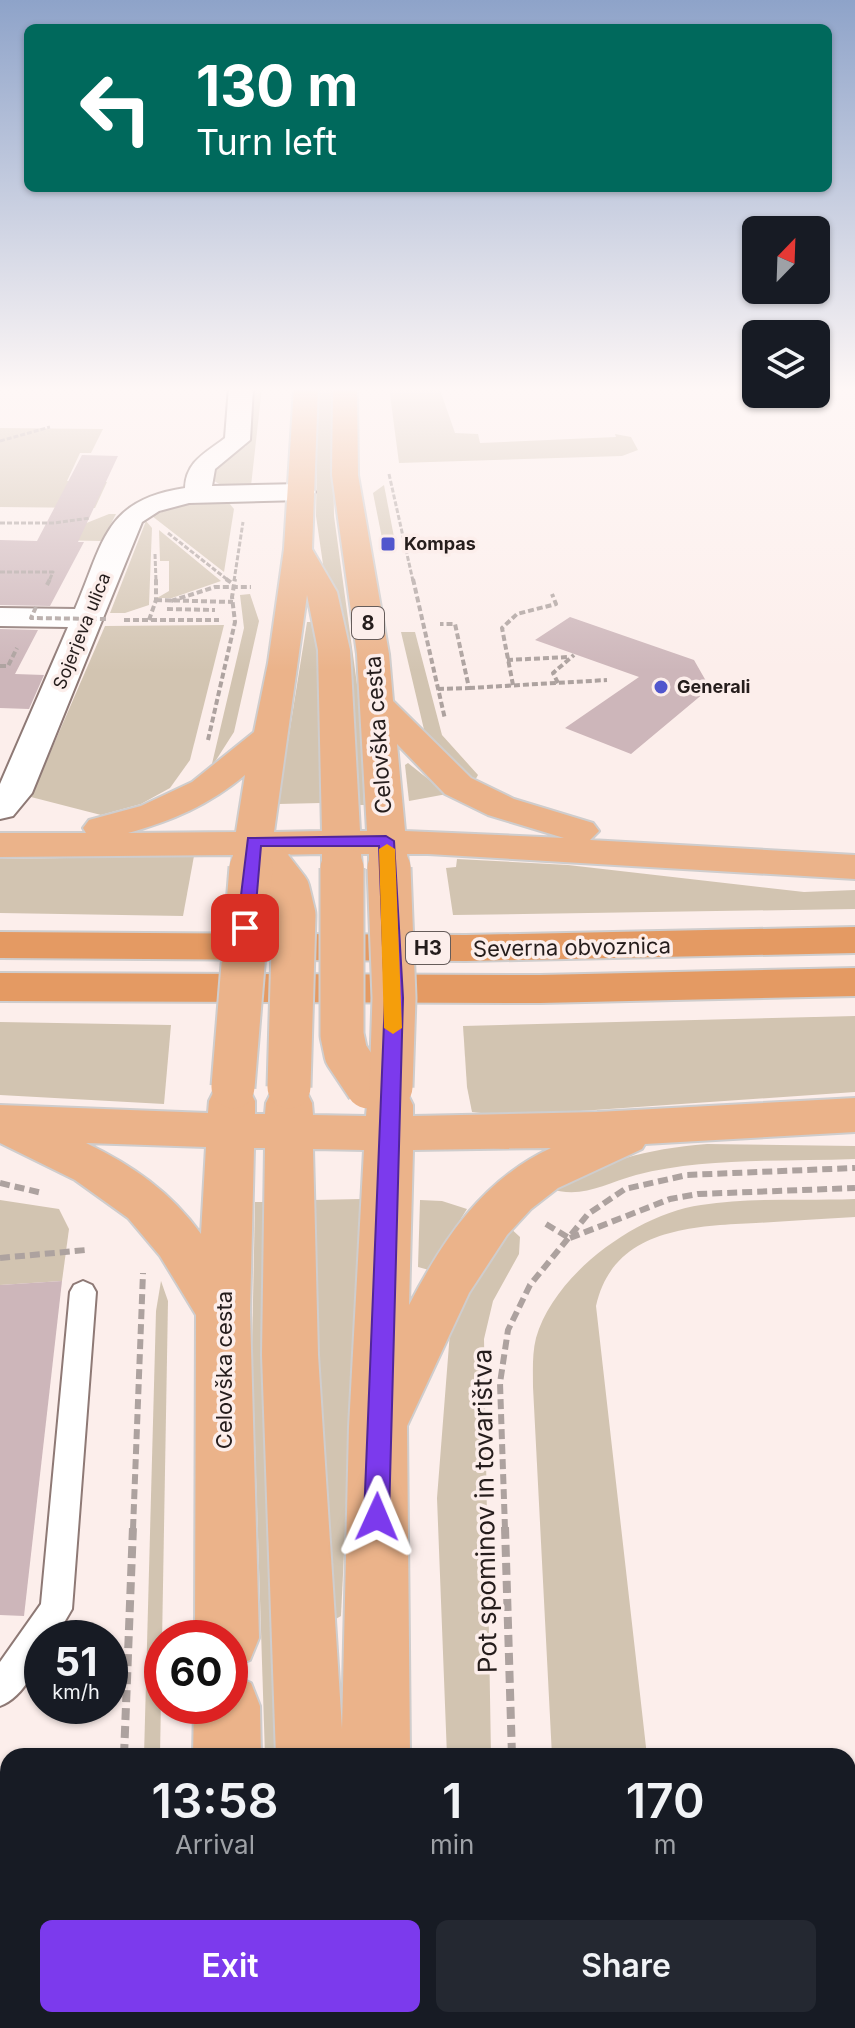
<!DOCTYPE html>
<meta charset="utf-8">
<style>
:root{--surface:#171b24;--page:#242831;--text:#f1f3f6;--muted:#9ea1a6;--accent:#7c3aed}
body{margin:0;font-family:Inter,sans-serif;background:var(--page);color:var(--text);height:100vh;display:flex;flex-direction:column;font-size:30px;white-space:nowrap}
*{box-sizing:border-box;margin:0}
p{font-size:26px;color:var(--muted)}
.icon{flex:none;width:44px;height:44px;fill:none;stroke:currentColor;stroke-width:2;stroke-linecap:round;stroke-linejoin:round}
.map{position:relative;flex:1;overflow:hidden}
.details{position:absolute;left:0px;top:1748px;width:856px;height:280px;display:flex;flex-direction:column;background:var(--surface);border-radius:24px 24px 0 0;box-shadow:0 2px 6px #0004}
.details>*{flex:none}
.banner{position:absolute;left:24px;top:24px;width:808px;height:168px;border-radius:12px;box-shadow:0 2px 6px #0004;background:#00695c;color:#fff;overflow:hidden}
.needle{width:52px;rotate:23deg}
.buttons{position:absolute;left:742px;top:216px;display:grid;gap:16px}
.buttons a{display:grid;place-items:center;width:88px;height:88px;border-radius:12px;background:var(--surface);box-shadow:0 2px 6px #0004;font-size:40px}
.speed{position:absolute;left:24px;top:1620px;display:flex;gap:16px;font-size:40px;font-weight:700;text-align:center}
.speed>*{display:grid;place-content:center;width:104px;height:104px;border-radius:50%;background:var(--surface);box-shadow:0 2px 6px #0004;line-height:1}
.speed small{font-size:20px;font-weight:400}
.speed .limit{border:12px solid #d22;background:#fff;color:#111}
.pin{position:absolute;display:grid;place-items:center;width:68px;height:68px;color:#fff;margin:-34px;border-radius:16px;box-shadow:0 4px 12px #0006}
.me{position:absolute;width:88px;margin:-44px;rotate:1deg;stroke-linejoin:round;filter:drop-shadow(0 0 6px #0008)}
.turn{display:flex;align-items:center;gap:28px;height:168px;padding:0 40px;font-size:36px}
.turn .icon{width:104px;height:104px;stroke-width:2.5}
.turn b{display:block;font-size:56px;line-height:68px}
.eta{display:flex;justify-content:space-evenly;align-items:center;height:136px;text-align:center}
.eta b{font-size:48px;font-weight:600;line-height:56px}
.primary-button{display:flex;gap:16px;margin-top:auto;padding:16px 40px}
.primary-button a{flex:1;height:92px;border-radius:12px;background:var(--accent);color:#fff;font-size:32px;font-weight:600;line-height:92px;text-align:center}
.primary-button a+a{background:var(--page);color:var(--text)}
.map>svg:first-child{display:block}
.green{fill:#d2c4b1}
.building{fill:#cdb6ba}
.lines{fill:none;stroke-linecap:round;stroke-linejoin:round}
.service-casing{stroke:#8e7975;stroke-width:4}
.minor-casing{stroke:#8e7975;stroke-width:4}
.primary-casing{stroke:#cfcdcd;stroke-width:4}
.trunk-casing{stroke:#cfcdcd;stroke-width:4}
.path-far3{stroke:#ada29f;stroke-width:3;stroke-dasharray:5 2;stroke-linecap:butt}
.path-far2{stroke:#ada29f;stroke-width:4;stroke-dasharray:6 3;stroke-linecap:butt}
.path-far1{stroke:#ada29f;stroke-width:6;stroke-dasharray:10 5;stroke-linecap:butt}
.path{stroke:#ada29f;stroke-width:8;stroke-dasharray:12 6;stroke-linecap:butt}
.service{fill:#fff;fill-rule:evenodd}
.minor{fill:#fff;fill-rule:evenodd}
.primary{fill:#ebb38a;fill-rule:evenodd}
.trunk{fill:#e49a63;fill-rule:evenodd}
.primary-bridge-casing{stroke:#cfcdcd;stroke-width:47;stroke-linecap:butt}
.path-bridge{stroke:#ada29f;stroke-width:4;stroke-dasharray:6 3;stroke-linecap:butt}
.primary-bridge{stroke:#ebb38a;stroke-width:43}
.route{fill:#7c3aed;stroke:#51269a;stroke-width:2}
.slow{fill:#f59e0b}
.poi-dot{fill:#5156cd;stroke:#fceeeb;stroke-width:3}
.labels{text-anchor:middle;stroke-width:7;stroke-linejoin:round;paint-order:stroke}
.far-poi-label{font-size:18px;font-weight:bold;fill:#251d1c;stroke:#fceeeb;text-anchor:start}
.far-street-label{font-size:18px;fill:#251d1c;stroke:#fceeeb}
.shield{fill:#fceeeb;stroke:#665c5a;stroke-width:2}
.shield-label{font-size:20px;font-weight:bold;fill:#251d1c}
.street-label{font-size:22px;fill:#251d1c;stroke:#fceeeb}
.near-street-label{font-size:26px;fill:#251d1c;stroke:#fceeeb}
</style>
<div class="map">
<svg width="855" height="2028" viewBox="0 0 855 2028">
<rect width="100%" height="100%" fill="#fceeeb"/>
<g class="green">
<path d="M 253,387 L 262,387 L 251,486 L 226,488 L 209,478 L 216,465 L 246,446 Z"/>
<path d="M 318,387 L 332,387 L 334,516 L 359,699 L 364,805 L 358,805 L 316,516 Z"/>
<path d="M 389,387 L 439,387 L 455,433 L 478,434 L 480,443 L 616,437 L 615,434 L 631,437 L 638,450 L 622,456 L 399,463 Z"/>
<path d="M 0,428 L 103,429 L 91,453 L 80,453 L 67,481 L 107,482 L 95,508 L 0,507 Z"/>
<path d="M 384,485 L 394,537 L 382,538 L 373,493 Z"/>
<path d="M 229,503 L 234,509 L 224,572 L 152,516 L 180,505 Z"/>
<path d="M 109,514 L 116,514 L 102,541 L 44,540 Z"/>
<path d="M 146,521 L 152,528 L 149,605 L 125,613 L 110,613 Z"/>
<path d="M 159,530 L 221,581 L 172,598 L 157,598 L 169,591 L 169,561 L 160,561 Z"/>
<path d="M 250,594 L 259,621 L 234,732 L 211,768 L 244,628 L 240,595 Z"/>
<path d="M 307,622 L 311,622 L 318,657 L 321,803 L 278,804 Z"/>
<path d="M 224,625 L 190,760 L 170,788 L 141,804 L 101,815 L 31,797 L 105,626 Z"/>
<path d="M 401,632 L 415,632 L 442,735 L 478,775 L 474,782 L 426,738 Z"/>
<path d="M 408,763 L 447,794 L 409,801 L 405,765 Z"/>
<path d="M 194,856 L 183,916 L 0,913 L 0,859 Z"/>
<path d="M 457,859 L 568,865 L 804,892 L 855,890 L 855,909 L 453,915 L 446,868 L 456,867 Z"/>
<path d="M 855,1016 L 855,1092 L 508,1116 L 472,1112 L 467,1087 L 463,1026 Z"/>
<path d="M 0,1022 L 171,1025 L 164,1104 L 0,1095 Z"/>
<path d="M 707,1144 L 855,1146 L 855,1159 C 783,1162 706,1157 636,1175 C 603,1184 581,1200 548,1188 C 604,1162 644,1149 707,1144 Z"/>
<path d="M 361,1199 L 341,1616 L 334,1620 L 329,1616 L 312,1200 Z"/>
<path d="M 855,1199 L 855,1217 C 822,1219 789,1221 756,1223 C 691,1226 613,1229 596,1306 L 647,1756 L 552,1756 L 533,1387 C 533,1371 532,1354 536,1338 C 554,1274 637,1214 701,1205 C 751,1197 805,1201 855,1199 Z"/>
<path d="M 0,1200 L 59,1209 L 69,1229 L 62,1281 L 0,1285 Z"/>
<path d="M 420,1200 L 442,1201 L 467,1209 L 429,1270 L 418,1267 Z"/>
<path d="M 255,1202 L 265,1202 L 284,1756 L 265,1756 L 252,1349 Z"/>
<path d="M 508,1226 L 520,1237 L 519,1254 L 493,1301 L 484,1339 L 491,1756 L 447,1756 L 437,1498 L 451,1319 Z"/>
<path d="M 161,1281 L 168,1301 L 160,1756 L 144,1756 L 156,1311 Z"/>
<path d="M 8,1770 L 8,2020 L 77,2020 L 76,2028 L 0,2028 L 0,1771 Z"/>
<path d="M 566,2020 L 675,2020 L 676,2028 L 567,2028 Z"/>
</g>
<g class="building">
<path d="M 82,455 L 118,456 L 78,542 L 84,542 L 50,606 L 0,605 L 0,540 L 37,541 Z"/>
<path d="M 570,617 L 694,660 L 710,688 L 631,754 L 565,728 L 639,677 L 535,640 Z"/>
<path d="M 0,629 L 38,630 L 15,674 L 44,675 L 29,709 L 0,708 Z"/>
<path d="M 62,1281 L 24,1616 L 0,1615 L 0,1285 Z"/>
</g>
<g class="lines">
<defs>
<path id="service" d="M 83,1281 L 92,1285 L 96,1292 L 72,1609 L 55,1638 L 42,1638 C 42,1663 24,1697 0,1706 L 0,1662 L 41,1604 L 70,1292 L 74,1285 Z"/>
<path id="minor" d="M 229,387 L 253,387 L 250,440 L 215,469 L 212,486 L 302,484 L 311,486 L 315,492 L 311,498 L 302,500 L 189,503 L 159,511 L 142,522 L 32,793 L 13,816 L 0,819 L 0,784 L 68,627 L 0,626 L 0,608 L 75,609 C 104,542 104,500 185,488 C 186,461 206,453 225,438 Z"/>
<g id="primary">
<path d="M 294,387 L 318,387 L 312,549 L 337,592 L 350,650 L 360,831 L 367,831 L 357,654 L 332,475 L 333,387 L 357,387 L 358,475 L 389,654 L 393,701 L 471,778 L 514,799 L 593,823 L 599,831 L 590,840 L 855,855 L 855,879 L 428,854 L 407,854 L 409,868 L 403,876 L 389,880 L 375,876 L 369,868 L 369,854 L 361,854 L 362,868 L 356,876 L 342,880 L 328,876 L 322,868 L 322,854 L 272,855 L 271,868 L 265,876 L 251,880 L 237,876 L 231,868 L 233,855 L 0,857 L 0,833 L 86,833 L 83,828 L 89,820 L 141,806 L 192,782 L 254,732 L 268,663 L 284,549 ZM 307,595 L 318,650 L 322,831 L 274,832 ZM 397,744 L 445,794 L 488,815 L 564,838 L 405,831 ZM 245,775 L 236,832 L 128,833 C 172,821 209,805 245,775 Z"/>
<path d="M 232,1085 L 249,1089 L 255,1101 L 255,1114 L 265,1114 L 266,1103 L 272,1091 L 289,1087 L 306,1091 L 312,1103 L 313,1115 L 366,1116 L 367,1105 L 373,1093 L 390,1089 L 407,1093 L 413,1105 L 413,1116 L 597,1112 L 855,1098 L 855,1132 L 645,1144 L 642,1149 L 558,1188 L 531,1209 L 507,1235 L 469,1293 L 407,1426 L 410,1756 L 276,1756 L 262,1355 L 265,1148 L 254,1148 L 250,1313 L 259,1638 L 250,1660 L 230,1668 L 230,1638 L 195,1638 L 196,1315 L 160,1256 L 128,1218 L 75,1180 L 0,1143 L 0,1105 L 208,1113 L 209,1101 L 215,1089 ZM 86,1143 L 206,1147 L 201,1234 C 171,1192 132,1165 86,1143 ZM 551,1148 C 482,1180 443,1240 409,1305 L 413,1150 ZM 313,1149 L 364,1150 L 349,1427 L 342,1729 L 318,1355 Z"/>
<path d="M 230,1674 L 251,1683 L 260,1706 L 261,1756 L 193,1756 L 194,1706 L 230,1706 Z"/>
<rect x="188" y="2020" width="78" height="8"/>
<rect x="339" y="2020" width="78" height="8"/>
</g>
<g id="trunk">
<path d="M 855,927 L 855,953 L 466,961 L 0,958 L 0,932 L 466,935 Z"/>
<path d="M 855,968 L 855,996 L 540,1003 L 0,1001 L 0,973 L 540,975 Z"/>
</g>
</defs>
<use href="#service" class="service-casing"/>
<use href="#minor" class="minor-casing"/>
<use href="#primary" class="primary-casing"/>
<use href="#trunk" class="trunk-casing"/>
<g class="path-far3">
<path d="M 0,441 L 50,427"/>
<path d="M 389,474 L 413,581"/>
<path d="M 0,523 L 54,523 L 90,518"/>
<path d="M 168,533 L 229,581"/>
<path d="M 155,554 L 156,581"/>
<path d="M 0,572 L 53,572 L 49,581"/>
<path d="M 234,581 L 243,522"/>
</g>
<g class="path-far2">
<path d="M 226,579 L 233,584"/>
<path d="M 413,579 L 445,719"/>
<path d="M 47,585 L 50,579"/>
<path d="M 156,600 L 233,602"/>
<path d="M 171,601 L 215,587 L 251,587"/>
<path d="M 167,609 L 215,610"/>
<path d="M 124,620 L 219,620"/>
<path d="M 149,620 L 156,600 L 156,579"/>
<path d="M 507,660 L 569,657"/>
<path d="M 0,666 L 8,666 L 17,648"/>
<path d="M 558,683 L 553,673 L 574,655"/>
<path d="M 513,685 L 502,628 L 517,614 L 556,604 L 552,594"/>
<path d="M 469,688 L 607,680"/>
<path d="M 438,689 L 469,688 L 455,624 L 440,624"/>
<path d="M 208,740 L 235,622 L 232,597 L 235,579"/>
</g>
<g class="path-far1">
<path d="M 0,1183 L 42,1193"/>
<path d="M 546,1224 L 569,1238"/>
<path d="M 570,1238 L 670,1199 L 698,1194 L 855,1188"/>
<path d="M 0,1258 L 86,1250"/>
<path d="M 133,1529 L 143,1273"/>
<path d="M 505,1529 L 500,1383 L 508,1330 L 530,1285 L 588,1214 L 625,1189 L 687,1175 L 855,1168"/>
</g>
<g class="path">
<path d="M 505,1527 L 512,1756"/>
<path d="M 110,1693 L 128,1691"/>
<path d="M 124,1756 L 133,1527"/>
<path d="M 848,1811 L 855,1810"/>
<path d="M 521,2020 L 522,2028"/>
<path d="M 710,2020 L 711,2028"/>
<path d="M 108,2028 L 109,2020"/>
</g>
<use href="#service" class="service"/>
<use href="#minor" class="minor"/>
<use href="#primary" class="primary"/>
<use href="#trunk" class="trunk"/>
<defs>
<g id="primary-bridge">
<path d="M 271,868 L 288,890 L 294,915 L 289,1087"/>
<path d="M 342,868 L 342,1035 L 346,1054 L 368,1087"/>
<path d="M 389,868 L 394,998 L 391,1087"/>
<path d="M 233,1087 L 251,868"/>
</g>
</defs>
<use href="#primary-bridge" class="primary-bridge-casing"/>
<path class="path-bridge" d="M 36,607 L 31,618 L 107,619"/>
<use href="#primary-bridge" class="primary-bridge"/>
</g>
<linearGradient id="sky" x2="0" y2="1"><stop stop-color="#8ea3c9"/><stop offset="0.58" stop-color="#fef7f6"/><stop offset="1" stop-color="#fef7f6" stop-opacity="0"/></linearGradient>
<rect width="855" height="671" fill="url(#sky)"/>
<path class="route" d="M 386,836 L 394,841 L 403,998 L 389,1517 L 386,1525 L 377,1529 L 368,1525 L 364,1517 L 385,998 L 379,846 L 261,846 L 254,928 L 245,933 L 237,928 L 248,838 Z"/>
<path class="slow" d="M 387,844 L 395,849 L 402,1028 L 393,1034 L 384,1028 L 379,849 Z"/>
<g class="poi-dot">
<rect x="380" y="536" width="16" height="16" rx="4"/>
<circle cx="661" cy="687" r="8"/>
</g>
<g class="labels">
<g class="far-poi-label">
<text x="404" y="550">Kompas</text>
<text x="677" y="693">Generali</text>
</g>
<g class="far-street-label">
<text transform="translate(82 631) rotate(-68)" y="6">Sojerjeva ulica</text>
</g>
<g class="shield">
<rect x="352" y="607" width="32" height="32" rx="6"/>
<rect x="406" y="932" width="44" height="32" rx="6"/>
</g>
<g class="shield-label">
<text x="368" y="630">8</text>
<text x="428" y="955">H3</text>
</g>
<g class="street-label">
<text transform="translate(378 735) rotate(-94)" y="8">Celovška cesta</text>
<text transform="translate(572 947) rotate(-1)" y="8">Severna obvoznica</text>
<text transform="translate(224 1370) rotate(-90)" y="8">Celovška cesta</text>
</g>
<g class="near-street-label">
<text transform="translate(485 1511) rotate(-91)" y="9">Pot spominov in tovarištva</text>
</g>
</g>
</svg>
<div class="buttons">
<a><svg class="needle" viewBox="-14 -14 28 28"><path d="M0-13l5 13h-10z" fill="#e53935"/><path d="M0 13l5-13h-10z" fill="#9ea1a6"/></svg></a>
<a><svg class="icon" aria-label="layers" viewBox="0 0 24 24"><path d="M12 4l9 5-9 5-9-5zM3 14l9 5 9-5"/></svg></a>
</div>
<div class="speed"><div>51<small>km/h</small></div><div class="limit">60</div></div>
<div class="pin" style="left:245px;top:928px;background:#d93025"><svg class="icon" aria-label="arrive" viewBox="0 0 24 24"><path d="M6 21V4h12l-3 4 3 4H6"/></svg></div>
<svg class="me" style="left:377px;top:1517px" viewBox="-20 -20 40 40"><path d="M0-17L14 15 0 8-14 15z" fill="#7c3aed" stroke="#fff" stroke-width="4"/></svg>
<div class="banner">
<div class="turn"><svg class="icon" aria-label="left" viewBox="0 0 24 24"><path d="M17 20v-9H6M10 6l-5 5 5 5"/></svg><div><b>130 m</b>Turn left</div></div>
</div>
<section class="details">
<div class="eta">
<div><b>13:58</b><p>Arrival</p></div>
<div><b>1</b><p>min</p></div>
<div><b>170</b><p>m</p></div>
</div>
<div class="primary-button"><a>Exit</a><a>Share</a></div>
</section>
</div>
